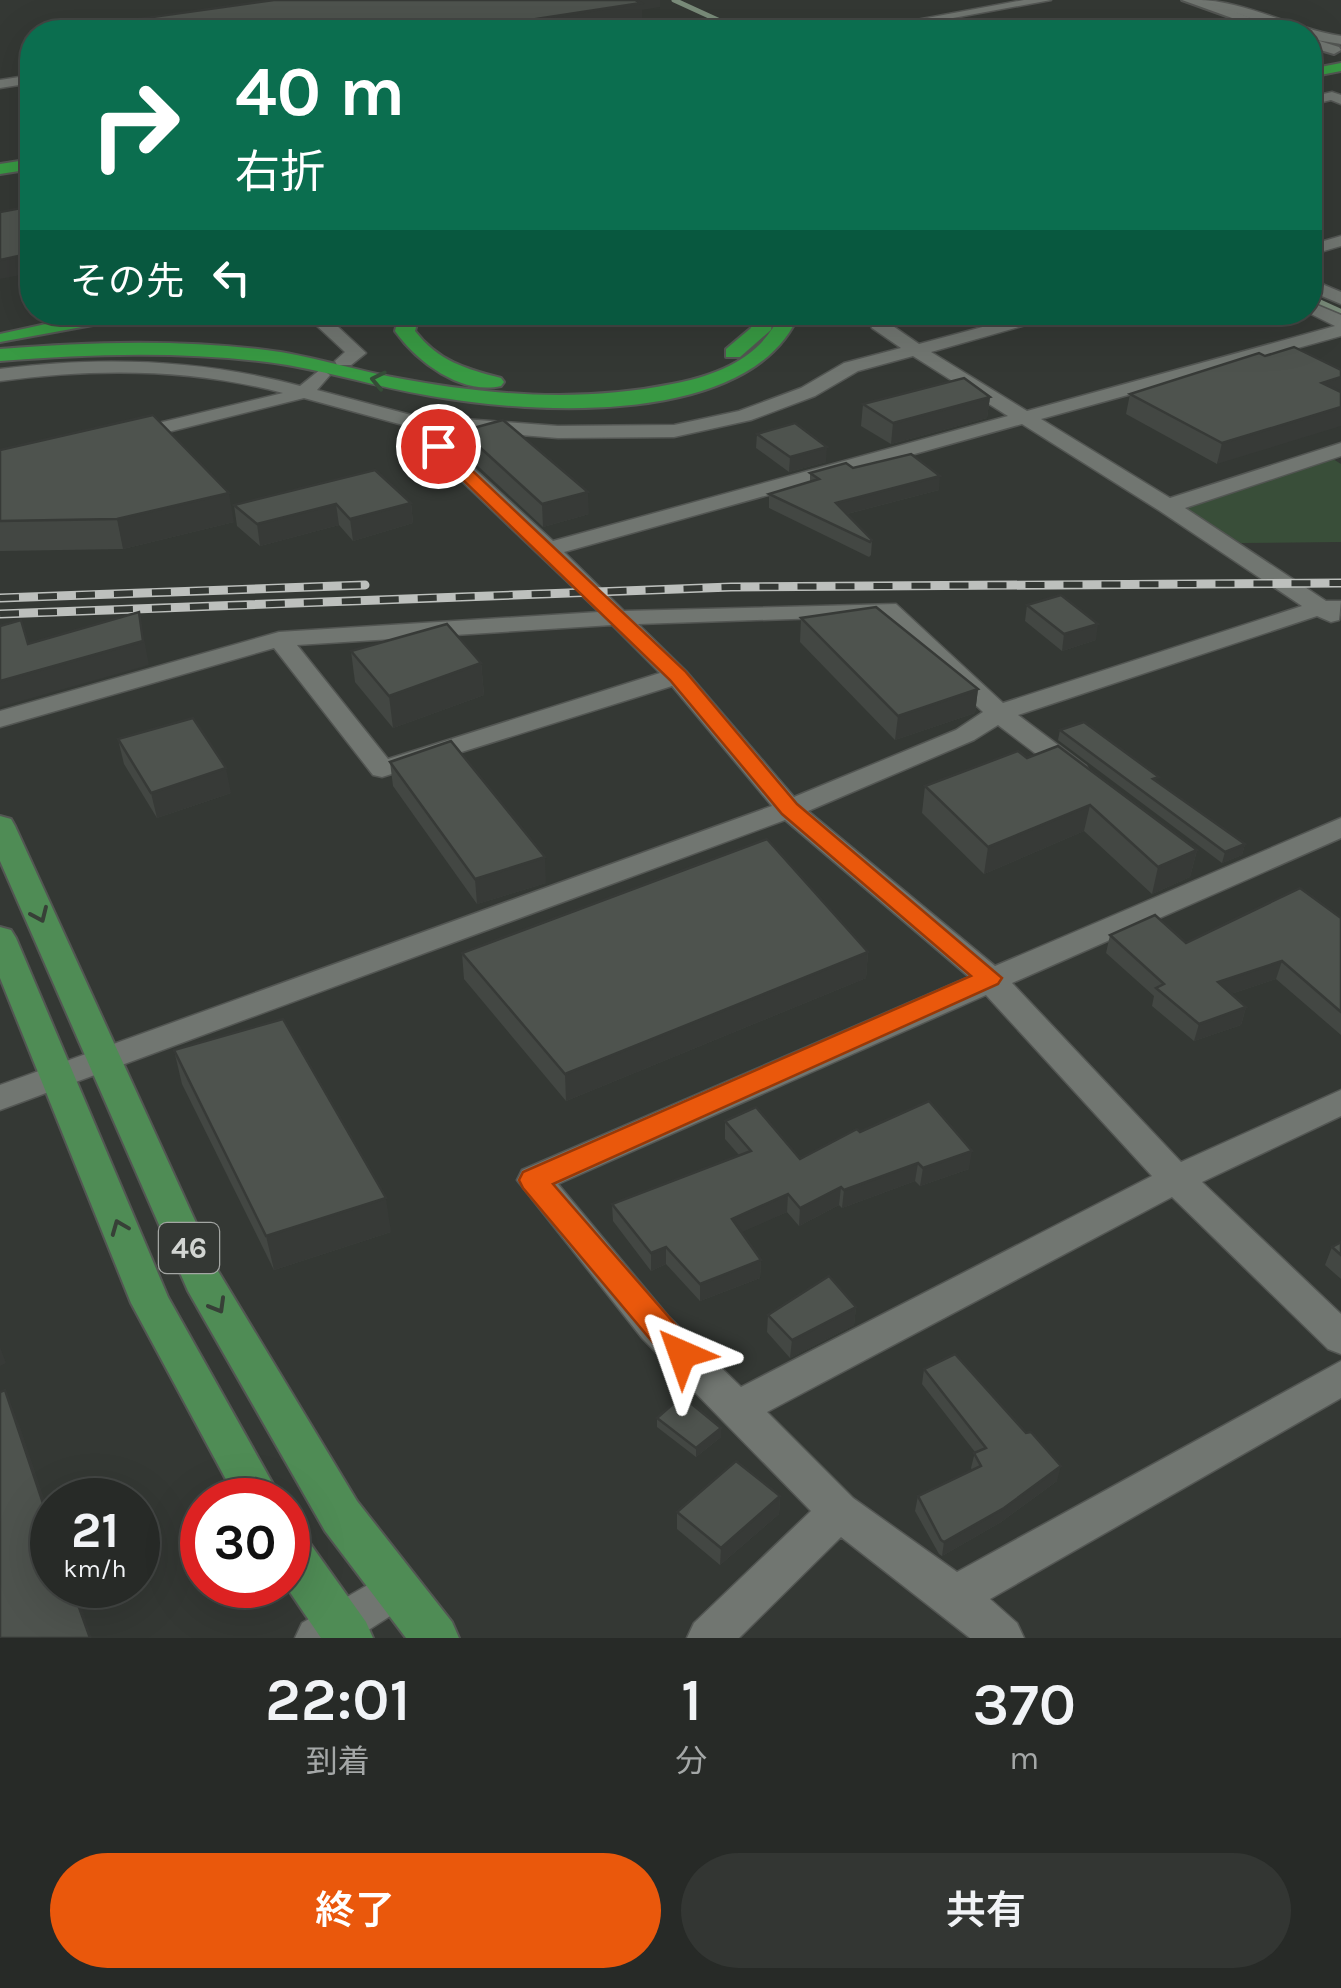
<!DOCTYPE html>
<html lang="ja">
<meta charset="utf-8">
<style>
:root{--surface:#272a27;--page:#333633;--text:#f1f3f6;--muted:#a4a7a7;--line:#434644;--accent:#ea580c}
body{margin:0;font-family:Karla,"Noto Sans JP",sans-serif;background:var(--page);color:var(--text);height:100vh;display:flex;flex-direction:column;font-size:38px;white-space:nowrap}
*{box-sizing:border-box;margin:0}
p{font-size:32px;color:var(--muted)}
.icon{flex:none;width:55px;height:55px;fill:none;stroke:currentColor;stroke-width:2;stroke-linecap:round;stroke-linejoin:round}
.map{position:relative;height:1638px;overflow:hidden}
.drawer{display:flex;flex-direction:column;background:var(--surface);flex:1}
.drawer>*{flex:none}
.banner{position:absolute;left:20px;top:20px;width:1302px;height:305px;border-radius:40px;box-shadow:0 10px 40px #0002,0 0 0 2px var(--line);background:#0b6e4f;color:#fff;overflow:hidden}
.speed{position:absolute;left:30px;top:1478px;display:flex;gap:20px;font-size:50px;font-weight:700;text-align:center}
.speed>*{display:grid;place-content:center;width:130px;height:130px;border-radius:50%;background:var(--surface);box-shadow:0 10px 40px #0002,0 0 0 2px var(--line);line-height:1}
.speed small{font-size:25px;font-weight:400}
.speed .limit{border:15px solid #d22;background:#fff;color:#111}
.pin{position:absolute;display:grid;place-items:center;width:85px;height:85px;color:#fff;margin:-42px;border:5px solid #fff;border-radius:50%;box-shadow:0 2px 10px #0007}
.me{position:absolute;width:110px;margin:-55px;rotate:317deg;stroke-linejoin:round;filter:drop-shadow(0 0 8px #0008)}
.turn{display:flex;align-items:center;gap:35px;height:210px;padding:0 50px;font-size:45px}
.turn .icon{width:130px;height:130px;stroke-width:2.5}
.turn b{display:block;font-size:70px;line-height:85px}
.then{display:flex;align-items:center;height:95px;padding:0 50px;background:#0003;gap:20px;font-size:38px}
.eta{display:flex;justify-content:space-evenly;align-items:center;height:170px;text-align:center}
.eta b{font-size:60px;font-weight:600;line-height:70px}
.cta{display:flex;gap:20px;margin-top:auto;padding:20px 50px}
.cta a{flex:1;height:115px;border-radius:60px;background:var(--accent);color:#fff;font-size:40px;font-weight:600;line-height:115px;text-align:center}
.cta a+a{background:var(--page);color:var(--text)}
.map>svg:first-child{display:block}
.green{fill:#394e39}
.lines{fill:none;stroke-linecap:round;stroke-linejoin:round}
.stream-far1{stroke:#7a8c7a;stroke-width:5}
.stream{stroke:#7a8c7a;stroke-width:6}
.street-casing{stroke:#535653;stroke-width:3}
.secondary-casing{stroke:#535653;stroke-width:4}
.primary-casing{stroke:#535653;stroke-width:4}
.highway-casing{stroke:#535653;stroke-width:4}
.street{fill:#717671;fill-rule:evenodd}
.secondary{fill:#717671;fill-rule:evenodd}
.primary{fill:#4f8c55;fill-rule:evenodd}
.highway{fill:#389a43;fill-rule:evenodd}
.rail-casing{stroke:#bdc0bd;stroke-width:9}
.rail{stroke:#343834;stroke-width:6;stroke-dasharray:19;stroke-linecap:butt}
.wall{fill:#434743}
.shaded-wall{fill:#373a37}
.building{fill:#4e534e;stroke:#373a37;stroke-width:2.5}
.oneway{stroke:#354c37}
.oneway2{stroke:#374037}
.route{fill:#ea580c;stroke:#983908;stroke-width:2.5}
.labels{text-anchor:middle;stroke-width:10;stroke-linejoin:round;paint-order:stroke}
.shield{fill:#343834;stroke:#a3a6a3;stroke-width:2.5}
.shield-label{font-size:30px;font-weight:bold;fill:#d2d5d2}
</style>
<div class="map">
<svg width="1341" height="1638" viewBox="0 0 1341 1638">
<rect width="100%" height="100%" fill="#343834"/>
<path class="green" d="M 1333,459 L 1341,464 L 1341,542 L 1241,543 L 1184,509 Z"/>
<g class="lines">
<path class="stream-far1" d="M 674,0 L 744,32"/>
<path class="stream" d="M 1310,298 L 1341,312"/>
<defs>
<g id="street">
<path d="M 1024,0 L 1051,0 L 877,32 L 852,32 Z"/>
<path d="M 1196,0 C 1245,0 1293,29 1341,36 L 1341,44 L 1310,39 L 1310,32 L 1292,32 Z"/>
<path d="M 32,75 L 32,83 L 0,88 L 0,80 Z"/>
<path d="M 1332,92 L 1341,95 L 1341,104 L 1331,100 L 1310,105 L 1310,97 Z"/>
<path d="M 1341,236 L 1341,246 L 1310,255 L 1310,245 Z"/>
<path d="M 1310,279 L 1341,292 L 1341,304 L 1310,291 Z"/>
<path d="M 1310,302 L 1341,315 L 1341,336 L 1041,419 L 1170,498 L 1341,443 L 1341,456 L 1185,508 L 1326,601 L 1341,601 L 1339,620 L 1331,622 L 1317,616 L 1018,715 L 1086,766 L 1090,772 L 1086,778 L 1068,778 L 998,725 L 974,740 L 808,811 L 995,966 L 1341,818 L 1341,838 L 1012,983 L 1181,1162 L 1341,1090 L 1341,1116 L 1202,1182 L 1341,1314 L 1341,1354 L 1328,1349 L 1172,1197 L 767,1412 L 853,1498 L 957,1572 L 1341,1361 L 1341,1398 L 990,1599 L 1017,1623 L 1024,1638 L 970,1638 L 841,1537 L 739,1638 L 687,1638 L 694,1623 L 811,1511 L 642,1338 L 517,1180 L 522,1170 L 969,977 L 785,820 L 0,1110 L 0,1085 L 772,806 L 672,686 L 382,777 L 373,775 L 274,648 L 0,727 L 0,711 L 279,632 L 599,612 L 403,425 L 304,398 L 128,442 L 121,440 L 121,432 L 283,393 C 190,368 95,368 0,381 L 0,369 C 102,356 200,359 300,386 L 321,369 L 330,375 L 317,390 L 411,415 L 558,426 L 674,425 L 739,411 L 801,388 L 844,363 L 901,348 L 872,328 L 870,312 L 888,312 L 887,322 L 919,344 L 1039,312 L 1071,312 L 931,352 L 1027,411 L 1335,326 L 1307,312 ZM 913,356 L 1008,416 L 553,541 L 430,428 L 558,438 L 674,437 L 751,420 L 815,396 L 858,371 ZM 1022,424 L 1160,511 L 1302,606 L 1003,703 L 896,604 L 624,611 L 564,552 ZM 882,616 L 983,712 L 956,730 L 794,797 L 686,671 L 638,624 ZM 612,625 L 660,673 L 388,759 L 297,645 ZM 986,995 L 1152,1176 L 741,1387 L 668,1316 L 558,1184 Z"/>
<path d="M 302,312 L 322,312 L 366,353 L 351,365 L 337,365 L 335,361 L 345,352 Z"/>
<path d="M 397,1568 L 412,1574 L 418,1588 L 412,1602 L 356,1638 L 295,1638 L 302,1623 Z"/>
</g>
<g id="secondary">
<path d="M 1182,0 L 1201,0 L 1290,32 L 1271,32 Z"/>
<path d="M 1310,38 L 1339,47 L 1341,50 L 1334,54 L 1310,47 Z"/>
</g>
<g id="primary">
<path d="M 0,816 L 11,819 L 15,826 L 218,1271 L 357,1501 L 452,1622 L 459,1638 L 406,1638 L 325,1531 L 188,1291 L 0,861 Z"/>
<path d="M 0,927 L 11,930 L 16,938 L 168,1297 L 282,1500 L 237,1500 L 131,1303 L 0,978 Z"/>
<path d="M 288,1528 L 304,1535 L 366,1622 L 373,1638 L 321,1638 L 285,1585 Z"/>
</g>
<g id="highway">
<path d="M 1341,63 L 1341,71 L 1310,77 L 1310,69 Z"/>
<path d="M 32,159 L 32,169 L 0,174 L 0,164 Z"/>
<path d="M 101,312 L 140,312 L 131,318 L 0,342 L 0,334 Z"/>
<path d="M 400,312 L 420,312 L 415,331 C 438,361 466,369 501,378 L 504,382 L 501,386 C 461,395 417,362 395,331 Z"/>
<path d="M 753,312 L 773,312 L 771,330 L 740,357 L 726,357 L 726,349 L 751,328 Z"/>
<path d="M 781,312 L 800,312 C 753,429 532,414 431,396 C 376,387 322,369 267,362 C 178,351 89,354 0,361 L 0,349 C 88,342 178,339 266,350 C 309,355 350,369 392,377 C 485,395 579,403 672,384 C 718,375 762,358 781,312 Z"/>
</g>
</defs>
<use href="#street" class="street-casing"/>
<use href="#secondary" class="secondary-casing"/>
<use href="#primary" class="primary-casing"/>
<use href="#highway" class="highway-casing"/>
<use href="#street" class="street"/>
<use href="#secondary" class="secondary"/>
<use href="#primary" class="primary"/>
<use href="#highway" class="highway"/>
<defs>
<g id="rail">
<path d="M 0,598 L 365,585"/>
<path d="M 0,614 L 731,587 L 1341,583"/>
</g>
</defs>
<use href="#rail" class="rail-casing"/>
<use href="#rail" class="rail"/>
</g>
<g class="wall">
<path d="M 1259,353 L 1217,464 L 1126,414 L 1130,394 Z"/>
<path d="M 990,397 L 987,418 L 891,444 L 861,426 L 863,404 Z"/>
<path d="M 462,431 L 589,514 L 543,527 L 464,453 Z"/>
<path d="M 757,434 L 826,462 L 789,472 L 756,448 Z"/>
<path d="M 0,450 L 234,522 L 123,549 L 0,551 Z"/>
<path d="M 853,468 L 939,490 L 847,514 L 872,540 L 871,555 L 869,557 L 769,508 L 769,494 L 810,482 L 810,473 Z"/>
<path d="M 411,503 L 413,523 L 353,541 L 339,525 L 260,546 L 237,526 L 234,505 Z"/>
<path d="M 1027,605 L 1096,640 L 1062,651 L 1025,621 Z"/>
<path d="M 801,618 L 978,689 L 975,713 L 895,740 L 800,642 Z"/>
<path d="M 351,651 L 481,663 L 484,695 L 393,728 L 355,682 Z"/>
<path d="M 1060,730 L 1158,783 L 1245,844 L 1242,855 L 1222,863 L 1058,740 Z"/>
<path d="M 118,739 L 231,793 L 157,818 L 124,764 Z"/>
<path d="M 1027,758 L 1197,850 L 1190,877 L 1152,894 L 1084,831 L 984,874 L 922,813 L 925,786 Z"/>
<path d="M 390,762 L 546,883 L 477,904 L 393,786 Z"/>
<path d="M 1341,918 L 1341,1035 L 1276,979 L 1231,994 L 1246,1007 L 1241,1025 L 1194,1041 L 1152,1006 L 1154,996 L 1106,953 L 1110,935 L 1186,943 Z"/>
<path d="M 868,952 L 866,978 L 566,1101 L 464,979 L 462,953 Z"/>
<path d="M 174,1050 L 391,1232 L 274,1270 L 182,1084 Z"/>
<path d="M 725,1121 L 800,1159 L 860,1132 L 969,1169 L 920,1186 L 915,1181 L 842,1208 L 839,1205 L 799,1226 L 787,1212 L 741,1232 L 761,1260 L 760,1278 L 700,1301 L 666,1264 L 651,1271 L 613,1221 L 612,1204 L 739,1155 L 725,1139 Z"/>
<path d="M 1341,1242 L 1341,1279 L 1325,1265 L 1332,1247 Z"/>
<path d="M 856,1307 L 854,1325 L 790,1358 L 767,1332 L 768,1315 Z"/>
<path d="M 924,1369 L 1057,1481 L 1001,1522 L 942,1556 L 939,1554 L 915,1511 L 918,1496 L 972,1470 L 971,1468 L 975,1452 L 922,1384 Z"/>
<path d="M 657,1418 L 721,1437 L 696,1457 L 657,1427 Z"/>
<path d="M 780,1496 L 779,1514 L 720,1565 L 677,1529 L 677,1512 Z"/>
</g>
<g class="shaded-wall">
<path d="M 629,0 L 660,0 L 660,7 L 642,10 L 642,18 L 550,32 L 451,32 Z"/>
<path d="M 32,253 L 32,273 L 0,279 L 0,260 Z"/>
<path d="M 1341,377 L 1341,396 L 1322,383 Z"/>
<path d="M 990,397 L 987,418 L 891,444 L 893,423 Z"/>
<path d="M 1341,407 L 1341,426 L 1217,464 L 1222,443 Z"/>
<path d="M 827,447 L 826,462 L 789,472 L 790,457 Z"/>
<path d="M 940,476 L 939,490 L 835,517 L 836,503 Z"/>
<path d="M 588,492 L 589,514 L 543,527 L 542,504 Z"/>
<path d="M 229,493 L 234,522 L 123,549 L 117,519 Z"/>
<path d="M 411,503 L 413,523 L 353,541 L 350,519 Z"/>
<path d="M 336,504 L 339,525 L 260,546 L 257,524 Z"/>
<path d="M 139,612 L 149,665 L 0,707 L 0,681 Z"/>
<path d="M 1098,624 L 1096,640 L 1062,651 L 1064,634 Z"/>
<path d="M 481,663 L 484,695 L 393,728 L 389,696 Z"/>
<path d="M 978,689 L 975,713 L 895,740 L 898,716 Z"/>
<path d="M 226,768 L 231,793 L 157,818 L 151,793 Z"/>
<path d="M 1090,805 L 1084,831 L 984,874 L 988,847 Z"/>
<path d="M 1245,844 L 1242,855 L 1222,863 L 1225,852 Z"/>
<path d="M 1197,850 L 1190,877 L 1152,894 L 1158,867 Z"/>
<path d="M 545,857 L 546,883 L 477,904 L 475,879 Z"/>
<path d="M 868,952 L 866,978 L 566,1101 L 565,1074 Z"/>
<path d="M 1282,961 L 1276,979 L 1213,1000 L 1218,982 Z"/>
<path d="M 1246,1007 L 1241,1025 L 1194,1041 L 1199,1024 Z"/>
<path d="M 972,1151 L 969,1169 L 920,1186 L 923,1168 Z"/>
<path d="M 918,1163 L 915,1181 L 842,1208 L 844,1190 Z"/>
<path d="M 841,1187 L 839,1205 L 799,1226 L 800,1208 Z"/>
<path d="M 788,1194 L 787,1212 L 731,1237 L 732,1219 Z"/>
<path d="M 386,1198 L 391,1232 L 274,1270 L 266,1236 Z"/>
<path d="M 666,1247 L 666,1264 L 651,1271 L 651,1253 Z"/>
<path d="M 761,1260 L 760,1278 L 700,1301 L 700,1284 Z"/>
<path d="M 856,1307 L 854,1325 L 790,1358 L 792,1340 Z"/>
<path d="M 0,1347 L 6,1363 L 0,1366 Z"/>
<path d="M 5,1390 L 19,1424 L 52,1523 L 52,1530 Z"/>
<path d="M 721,1428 L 721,1437 L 696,1457 L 696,1448 Z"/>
<path d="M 1061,1466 L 1057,1481 L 1001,1522 L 942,1556 L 944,1542 Z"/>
<path d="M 780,1496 L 779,1514 L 720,1565 L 721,1548 Z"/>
<path d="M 71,1585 L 74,1585 L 92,1638 L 90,1638 Z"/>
</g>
<g class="building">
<path d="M 274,0 L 635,0 L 641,3 L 451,32 L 87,32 L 81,27 Z"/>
<path d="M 32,206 L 32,253 L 0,260 L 0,212 Z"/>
<path d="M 1294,347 L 1341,370 L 1341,377 L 1322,383 L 1341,392 L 1341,407 L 1222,443 L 1130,394 L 1259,353 L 1265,356 Z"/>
<path d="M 964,378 L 990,397 L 893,423 L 863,404 Z"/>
<path d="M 153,415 L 229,493 L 117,519 L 0,521 L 0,450 Z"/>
<path d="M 503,420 L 588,492 L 542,504 L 462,431 Z"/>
<path d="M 795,423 L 827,447 L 790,457 L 757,434 Z"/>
<path d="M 911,454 L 940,476 L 836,503 L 872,540 L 870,542 L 769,494 L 819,479 L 810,473 L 846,463 L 853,468 Z"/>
<path d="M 375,470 L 411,503 L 350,519 L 336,504 L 257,524 L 234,505 Z"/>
<path d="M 1061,595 L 1098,624 L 1064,634 L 1027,605 Z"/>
<path d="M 876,607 L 978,689 L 898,716 L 801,618 Z"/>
<path d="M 139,612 L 143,641 L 0,681 L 0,626 L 21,620 L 28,644 Z"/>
<path d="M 447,624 L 481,663 L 389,696 L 351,651 Z"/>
<path d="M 193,718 L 226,768 L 151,793 L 118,739 Z"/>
<path d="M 1084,722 L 1159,777 L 1153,779 L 1245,844 L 1225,852 L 1060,730 Z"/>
<path d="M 451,741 L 545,857 L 475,879 L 390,762 Z"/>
<path d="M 1058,746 L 1197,850 L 1158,867 L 1090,805 L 988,847 L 925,786 L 1018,751 L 1027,758 Z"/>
<path d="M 767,839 L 868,952 L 565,1074 L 462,953 Z"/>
<path d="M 1300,888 L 1341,918 L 1341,1012 L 1282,961 L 1218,982 L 1246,1007 L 1199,1024 L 1156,988 L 1164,984 L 1110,935 L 1155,915 L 1186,943 Z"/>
<path d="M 283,1019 L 386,1198 L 266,1236 L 174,1050 Z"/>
<path d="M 929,1101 L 972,1151 L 923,1168 L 918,1163 L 844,1190 L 841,1187 L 800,1208 L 788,1194 L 732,1219 L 761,1260 L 700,1284 L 666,1247 L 651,1253 L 612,1204 L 751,1151 L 725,1121 L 756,1107 L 800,1159 L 857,1129 L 860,1132 Z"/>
<path d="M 1341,1242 L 1341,1255 L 1332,1247 Z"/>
<path d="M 829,1276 L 856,1307 L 792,1340 L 768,1315 Z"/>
<path d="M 955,1354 L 1026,1433 L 1031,1432 L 1061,1466 L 1004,1508 L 944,1542 L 941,1540 L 918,1496 L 981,1466 L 974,1453 L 986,1448 L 924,1369 Z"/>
<path d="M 5,1390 L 52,1530 L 52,1585 L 71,1585 L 90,1638 L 0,1638 L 0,1392 Z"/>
<path d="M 682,1396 L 721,1428 L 696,1448 L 657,1418 Z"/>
<path d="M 736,1461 L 780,1496 L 721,1548 L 677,1512 Z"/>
</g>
<defs><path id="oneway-chevron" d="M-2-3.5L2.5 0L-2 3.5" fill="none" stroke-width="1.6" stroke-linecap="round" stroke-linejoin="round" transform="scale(2.5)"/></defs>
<use class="oneway" href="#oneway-chevron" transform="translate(378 380) rotate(-168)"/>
<g class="oneway2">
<use href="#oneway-chevron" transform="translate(40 915) rotate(66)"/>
<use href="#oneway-chevron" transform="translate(119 1227) rotate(-112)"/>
<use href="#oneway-chevron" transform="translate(218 1306) rotate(60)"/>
</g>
<path class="route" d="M 432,443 L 443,443 L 685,671 L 797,804 L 1002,978 L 998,984 L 553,1184 L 693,1345 L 697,1354 L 693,1364 L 682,1368 L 671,1364 L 523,1188 L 519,1180 L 523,1172 L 971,976 L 782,814 L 670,680 L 432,450 Z"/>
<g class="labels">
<rect class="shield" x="159" y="1223" width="60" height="50" rx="8"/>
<g class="shield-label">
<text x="189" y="1258">46</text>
</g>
</g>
</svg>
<div class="speed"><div>21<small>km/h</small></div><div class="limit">30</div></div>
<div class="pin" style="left:438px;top:446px;background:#d93025"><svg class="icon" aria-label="arrive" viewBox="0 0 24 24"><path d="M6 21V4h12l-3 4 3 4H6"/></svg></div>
<svg class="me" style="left:682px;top:1354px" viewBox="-20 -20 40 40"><path d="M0-17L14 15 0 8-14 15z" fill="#ea580c" stroke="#fff" stroke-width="4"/></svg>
<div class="banner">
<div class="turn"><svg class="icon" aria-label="right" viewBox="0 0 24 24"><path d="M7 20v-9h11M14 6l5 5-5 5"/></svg><div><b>40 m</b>右折</div></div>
<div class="then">その先<svg class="icon" aria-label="left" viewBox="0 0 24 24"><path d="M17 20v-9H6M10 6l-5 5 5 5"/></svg></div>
</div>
</div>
<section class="drawer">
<div class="eta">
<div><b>22:01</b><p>到着</p></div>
<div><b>1</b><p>分</p></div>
<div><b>370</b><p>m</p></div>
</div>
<div class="cta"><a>終了</a><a>共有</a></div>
</section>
